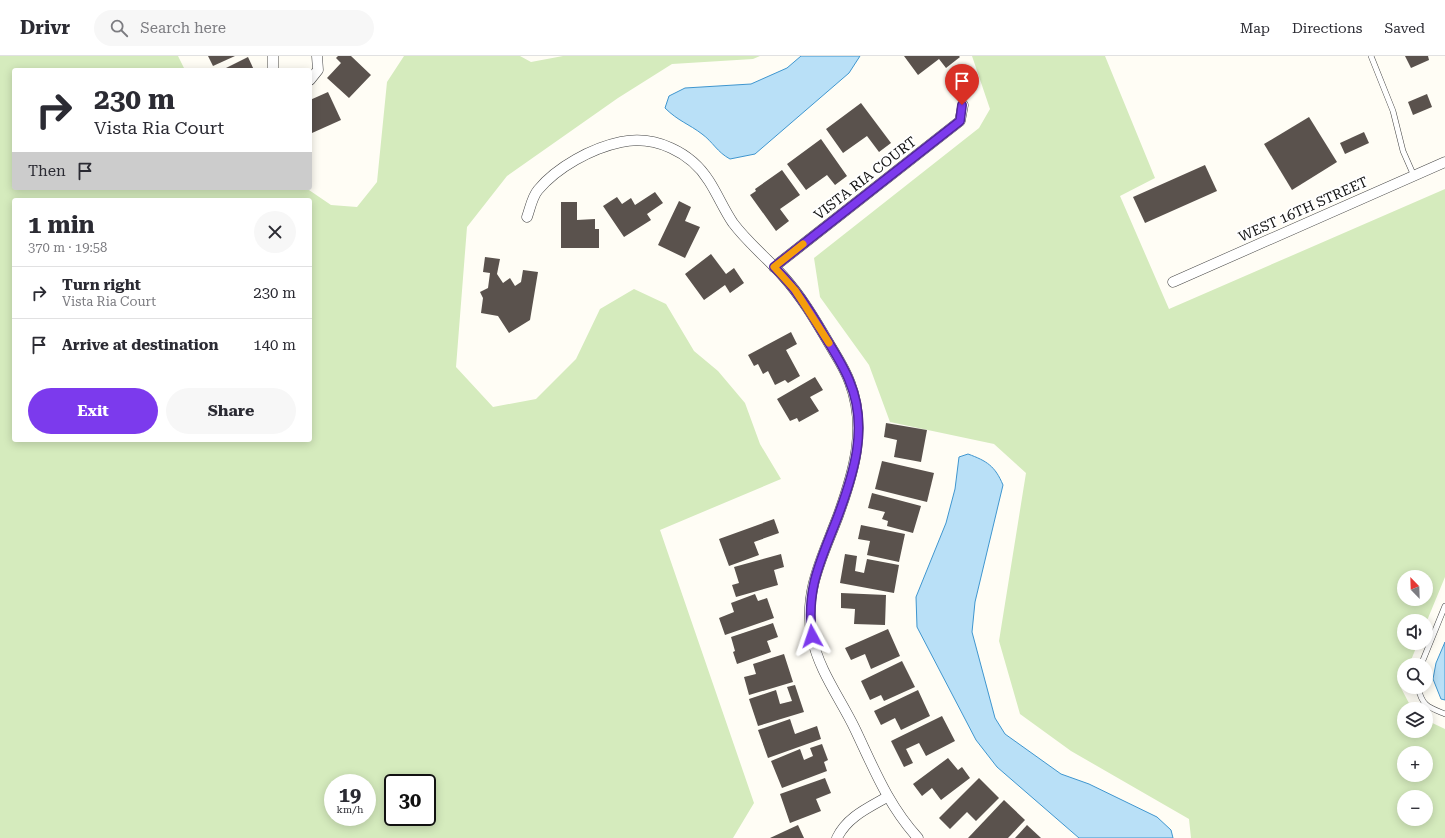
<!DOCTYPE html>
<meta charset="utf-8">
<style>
:root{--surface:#fff;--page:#f7f7f7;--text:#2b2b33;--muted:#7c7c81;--line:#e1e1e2;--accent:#7c3aed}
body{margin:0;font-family:"Roboto Serif",serif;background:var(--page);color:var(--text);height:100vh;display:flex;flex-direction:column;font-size:15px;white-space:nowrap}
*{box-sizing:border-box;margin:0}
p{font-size:13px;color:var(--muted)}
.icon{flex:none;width:22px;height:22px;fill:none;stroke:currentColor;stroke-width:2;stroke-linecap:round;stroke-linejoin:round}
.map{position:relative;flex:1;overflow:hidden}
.sheet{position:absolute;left:12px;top:142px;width:300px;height:244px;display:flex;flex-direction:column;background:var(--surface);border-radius:4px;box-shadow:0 2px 10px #0003}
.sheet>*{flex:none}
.top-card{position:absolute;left:12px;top:12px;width:300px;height:122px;border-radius:4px;box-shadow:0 2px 10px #0003;background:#fff;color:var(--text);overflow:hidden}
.needle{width:26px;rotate:337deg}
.tools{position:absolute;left:1397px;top:514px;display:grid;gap:8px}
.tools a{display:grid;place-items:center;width:36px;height:36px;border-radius:50%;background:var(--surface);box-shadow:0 2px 10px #0003;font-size:20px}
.speed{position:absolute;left:324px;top:718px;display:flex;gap:8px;font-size:20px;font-weight:700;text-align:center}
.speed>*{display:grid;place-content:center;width:52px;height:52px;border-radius:50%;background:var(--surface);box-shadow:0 2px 10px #0003;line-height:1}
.speed small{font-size:10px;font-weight:400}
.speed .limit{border:2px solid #111;border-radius:6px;background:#fff;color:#111}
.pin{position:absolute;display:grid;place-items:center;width:34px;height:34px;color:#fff;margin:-41px -17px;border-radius:50% 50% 50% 0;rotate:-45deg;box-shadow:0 0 4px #0007}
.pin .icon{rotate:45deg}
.me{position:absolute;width:44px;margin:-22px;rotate:355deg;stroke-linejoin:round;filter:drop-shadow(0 0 3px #0008)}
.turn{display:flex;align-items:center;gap:14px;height:84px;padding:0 16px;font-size:18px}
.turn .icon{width:52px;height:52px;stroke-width:2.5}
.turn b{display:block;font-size:28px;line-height:34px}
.then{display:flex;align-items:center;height:38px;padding:0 16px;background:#0003;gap:8px;font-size:15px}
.round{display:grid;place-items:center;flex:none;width:42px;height:42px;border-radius:21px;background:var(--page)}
.overview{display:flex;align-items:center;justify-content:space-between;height:68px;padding:0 16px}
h1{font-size:24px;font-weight:700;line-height:30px}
.cta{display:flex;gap:8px;margin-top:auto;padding:8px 16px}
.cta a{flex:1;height:46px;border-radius:24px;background:var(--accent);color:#fff;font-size:16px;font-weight:700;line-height:46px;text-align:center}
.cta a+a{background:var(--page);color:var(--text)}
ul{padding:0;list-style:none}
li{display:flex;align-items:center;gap:12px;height:52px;padding:0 16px;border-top:1px solid var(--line)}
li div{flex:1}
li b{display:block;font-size:15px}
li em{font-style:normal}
header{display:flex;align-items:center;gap:24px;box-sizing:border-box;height:56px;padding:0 20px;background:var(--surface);border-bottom:1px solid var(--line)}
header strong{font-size:19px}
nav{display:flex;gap:22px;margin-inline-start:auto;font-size:14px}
.search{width:280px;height:36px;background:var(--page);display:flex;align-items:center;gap:10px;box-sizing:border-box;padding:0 14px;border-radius:22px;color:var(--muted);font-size:15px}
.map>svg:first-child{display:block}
.green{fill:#d5ebbd;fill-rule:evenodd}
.water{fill:#b9e0f7;stroke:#3f96cf}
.building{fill:#5a524d}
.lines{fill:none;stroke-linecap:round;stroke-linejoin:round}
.lane-casing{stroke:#444;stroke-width:6}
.street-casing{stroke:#444;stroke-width:11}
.lane{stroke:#fff;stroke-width:5}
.street{stroke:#fff;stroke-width:10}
.route-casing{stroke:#51269a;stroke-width:10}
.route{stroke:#7c3aed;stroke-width:7}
.slow{stroke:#f59e0b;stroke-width:7}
.labels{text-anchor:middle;stroke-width:4;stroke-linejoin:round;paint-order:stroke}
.street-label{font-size:14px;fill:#111;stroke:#fff}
</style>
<header>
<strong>Drivr</strong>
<div class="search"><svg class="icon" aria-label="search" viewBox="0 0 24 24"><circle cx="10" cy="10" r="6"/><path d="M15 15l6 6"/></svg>Search here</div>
<nav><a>Map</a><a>Directions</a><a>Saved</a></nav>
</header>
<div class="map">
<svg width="1445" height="782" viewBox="0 0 1445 782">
<rect width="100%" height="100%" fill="#fffdf5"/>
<g class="green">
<path d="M 0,0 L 178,0 L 185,14 L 14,14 L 14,132 L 306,132 L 331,149 L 357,151 L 377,126 L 387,26 L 404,0 L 520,0 L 531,6 L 563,0 L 760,0 L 753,3 L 672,8 L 618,42 L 507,120 L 467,171 L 456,311 L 493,351 L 536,343 L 576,303 L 600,253 L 634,233 L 666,248 L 694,295 L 718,315 L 745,347 L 760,388 L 781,423 L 660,474 L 754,747 L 733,782 L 0,782 ZM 14,144 L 310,144 L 310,384 L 14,384 ZM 333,727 L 367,727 L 367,761 L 333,761 ZM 393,727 L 427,727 L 427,761 L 393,761 Z"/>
<path d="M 972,0 L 1105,0 L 1155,122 L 1120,140 L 1169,253 L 1445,133 L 1445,521 L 1426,567 L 1426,565 L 1404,565 L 1404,587 L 1418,587 L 1409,609 L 1404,609 L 1404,621 L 1400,630 L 1412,653 L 1404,653 L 1404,675 L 1426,675 L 1426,664 L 1445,673 L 1445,782 L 1191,782 L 1189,763 L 1071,695 L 1020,658 L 999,585 L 1026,417 L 994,388 L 890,366 L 869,309 L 820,241 L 814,202 L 979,72 L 990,53 ZM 1404,521 L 1426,521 L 1426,543 L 1404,543 ZM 1404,697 L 1426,697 L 1426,719 L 1404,719 ZM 1404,741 L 1426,741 L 1426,763 L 1404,763 Z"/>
</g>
<g class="water">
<path d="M 801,0 L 860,0 L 849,17 L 755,98 L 730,103 C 717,96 713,86 702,78 C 689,68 678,65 665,52 L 669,40 L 685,32 L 751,28 L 787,12 Z"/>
<path d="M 968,398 C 987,405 995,410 1003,429 L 975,546 L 972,576 L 995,662 L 1005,678 L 1061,718 L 1089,728 L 1157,761 L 1171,774 L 1173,782 L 1079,782 L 997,711 L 976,684 L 917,571 L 916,541 L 946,467 L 955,433 L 959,401 Z"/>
<path d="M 1445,586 L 1445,644 L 1441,643 L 1433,623 L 1436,607 Z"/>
</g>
<g class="building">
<path d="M 208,0 L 235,0 L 213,10 Z"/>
<path d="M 338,0 L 351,0 L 371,19 L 349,42 L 327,22 L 341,7 L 336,2 Z"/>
<path d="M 904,0 L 959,0 L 960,1 L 946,12 L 939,3 L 918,19 Z"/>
<path d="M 1405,0 L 1428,0 L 1429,4 L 1411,12 Z"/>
<path d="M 248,1 L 254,14 L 222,14 Z"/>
<path d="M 328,36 L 341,64 L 312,77 L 310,73 L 310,44 Z"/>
<path d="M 1427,38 L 1432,51 L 1413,59 L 1408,46 Z"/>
<path d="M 861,47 L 891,87 L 879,96 L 867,80 L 843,97 L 826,73 Z"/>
<path d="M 1309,61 L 1337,106 L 1292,134 L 1264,88 Z"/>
<path d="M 1364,76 L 1369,87 L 1345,98 L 1340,87 Z"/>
<path d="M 821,83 L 847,120 L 835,129 L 827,119 L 806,134 L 787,108 Z"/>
<path d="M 1205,109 L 1217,135 L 1145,167 L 1133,141 Z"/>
<path d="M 782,114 L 800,139 L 780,153 L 789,165 L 776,175 L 750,139 L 756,135 L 755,133 Z"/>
<path d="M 655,136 L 663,147 L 647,158 L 651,164 L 624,181 L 603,150 L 617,141 L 622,148 L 631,142 L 635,149 Z"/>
<path d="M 679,145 L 691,151 L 685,165 L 700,171 L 685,202 L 658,189 Z"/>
<path d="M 561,146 L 577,146 L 577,164 L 595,163 L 595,173 L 599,173 L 599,192 L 561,192 Z"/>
<path d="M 711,198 L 726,218 L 734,212 L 744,227 L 730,237 L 725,229 L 704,244 L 685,218 Z"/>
<path d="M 485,201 L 500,203 L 497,218 L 503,227 L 510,222 L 515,230 L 521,226 L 523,214 L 538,216 L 530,264 L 509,277 L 498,260 L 481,257 L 483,242 L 480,236 L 488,232 L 490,217 L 483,216 Z"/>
<path d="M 791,276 L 797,288 L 786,294 L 800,320 L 788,327 L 785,324 L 775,329 L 768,315 L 763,318 L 758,308 L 754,310 L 748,299 Z"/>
<path d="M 815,321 L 823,334 L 810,341 L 819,355 L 799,366 L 797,362 L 790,365 L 777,343 Z"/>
<path d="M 886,367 L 927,374 L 921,406 L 894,401 L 897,384 L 884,381 Z"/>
<path d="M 882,405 L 934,417 L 927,446 L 875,433 Z"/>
<path d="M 872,437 L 921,450 L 913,477 L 887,470 L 888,465 L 882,463 L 885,456 L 868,452 Z"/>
<path d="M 774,463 L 779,477 L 754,486 L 759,499 L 729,510 L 719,483 Z"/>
<path d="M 861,469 L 905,478 L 899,506 L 867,499 L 870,485 L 858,483 Z"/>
<path d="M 781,498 L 784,511 L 774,514 L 778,529 L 736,541 L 732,529 L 739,527 L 734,511 Z"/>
<path d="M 845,498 L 857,500 L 855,515 L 864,517 L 867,503 L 899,509 L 894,537 L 840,527 Z"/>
<path d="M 841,537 L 886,539 L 885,569 L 854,568 L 855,553 L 841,552 Z"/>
<path d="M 755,538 L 758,545 L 767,542 L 774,562 L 725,579 L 719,562 L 734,556 L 731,547 Z"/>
<path d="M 773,567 L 778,581 L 767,585 L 771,596 L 737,608 L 733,596 L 735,595 L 731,581 Z"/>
<path d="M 888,573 L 900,600 L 871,613 L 865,598 L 851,604 L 845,592 Z"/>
<path d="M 784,598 L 793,626 L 749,639 L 744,621 L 756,618 L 753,608 Z"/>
<path d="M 902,605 L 915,631 L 884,645 L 881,639 L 870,644 L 861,625 Z"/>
<path d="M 795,629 L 804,656 L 758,670 L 749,643 L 776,634 L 780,648 L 792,645 L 787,631 Z"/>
<path d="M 918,634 L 930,660 L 901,674 L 895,662 L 881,669 L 874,655 Z"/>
<path d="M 942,660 L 955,685 L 926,700 L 919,687 L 906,693 L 913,707 L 904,711 L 891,685 Z"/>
<path d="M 790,663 L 795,678 L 817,670 L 821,683 L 768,702 L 758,674 Z"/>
<path d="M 822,688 L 828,704 L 824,706 L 827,715 L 782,732 L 771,705 L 800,693 L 804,704 L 813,700 L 810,692 Z"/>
<path d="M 948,702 L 958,714 L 962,711 L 970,722 L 941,744 L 932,732 L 922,740 L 913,728 Z"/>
<path d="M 825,722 L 831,737 L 816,743 L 821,755 L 790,767 L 780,738 Z"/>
<path d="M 979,722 L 999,742 L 976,765 L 967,756 L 950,773 L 939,762 Z"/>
<path d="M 1004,744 L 1025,764 L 1008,782 L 968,782 Z"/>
<path d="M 798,769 L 804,782 L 770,782 Z"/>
<path d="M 1027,769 L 1041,782 L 1015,782 Z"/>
</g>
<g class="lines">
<defs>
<g id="lane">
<path d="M 1371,0 L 1393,55 L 1403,95 L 1414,120"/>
<path d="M 1421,609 L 1445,550"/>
<path d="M 1418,631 C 1422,650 1428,651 1445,658"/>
</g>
<g id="street">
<path d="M 273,0 L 273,14"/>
<path d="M 310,24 L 318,14 L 317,0"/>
<path d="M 527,161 C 530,153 532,141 538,134 C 557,111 592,92 621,86 C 655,79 691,96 709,125 C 718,139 724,154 733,167 C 748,187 767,202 783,220 C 801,240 814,262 827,284 C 835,298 845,312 850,327 C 867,372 854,416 838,460 C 823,500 803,536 812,581 C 819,615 840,642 855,673 C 874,713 888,749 918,782"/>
<path d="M 774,211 L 960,65 L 963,49"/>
<path d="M 1173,226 L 1445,106"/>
<path d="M 837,782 C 847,761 868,752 887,741"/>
</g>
</defs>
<use href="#lane" class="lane-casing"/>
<use href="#street" class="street-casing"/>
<use href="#lane" class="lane"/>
<use href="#street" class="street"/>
</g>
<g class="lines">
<defs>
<path id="route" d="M 812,580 C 806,530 821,505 838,460 C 854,417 869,370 849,324 C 843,309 833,294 824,279 C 810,255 795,231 774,211 L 960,65 L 962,49"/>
</defs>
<use href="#route" class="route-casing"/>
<use href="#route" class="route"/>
<path class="slow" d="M 803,188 L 774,211 L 795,234 L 829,287"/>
</g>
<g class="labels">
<g class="street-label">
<text transform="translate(865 122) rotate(-38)" y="5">VISTA RIA COURT</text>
<text transform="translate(1303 153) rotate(-24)" y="5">WEST 16TH STREET</text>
</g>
</g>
</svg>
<div class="tools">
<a><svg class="needle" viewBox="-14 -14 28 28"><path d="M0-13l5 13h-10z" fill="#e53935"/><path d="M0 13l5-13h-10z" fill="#7c7c81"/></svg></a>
<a><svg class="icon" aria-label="sound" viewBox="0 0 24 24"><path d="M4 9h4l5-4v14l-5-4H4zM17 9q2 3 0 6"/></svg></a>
<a><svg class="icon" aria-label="search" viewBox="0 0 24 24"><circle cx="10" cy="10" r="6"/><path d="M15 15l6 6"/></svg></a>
<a><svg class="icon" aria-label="layers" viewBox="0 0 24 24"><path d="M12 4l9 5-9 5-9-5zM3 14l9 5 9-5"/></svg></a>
<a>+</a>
<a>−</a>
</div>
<div class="speed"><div>19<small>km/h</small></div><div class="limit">30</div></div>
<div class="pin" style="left:962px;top:49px;background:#d93025"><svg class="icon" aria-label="arrive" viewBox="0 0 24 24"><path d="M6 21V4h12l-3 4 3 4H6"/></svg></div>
<svg class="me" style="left:812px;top:580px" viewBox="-20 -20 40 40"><path d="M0-17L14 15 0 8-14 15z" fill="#7c3aed" stroke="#fff" stroke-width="4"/></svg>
<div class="top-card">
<div class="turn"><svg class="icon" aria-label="right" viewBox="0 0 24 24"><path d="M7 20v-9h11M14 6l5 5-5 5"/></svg><div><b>230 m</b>Vista Ria Court</div></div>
<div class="then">Then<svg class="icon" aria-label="arrive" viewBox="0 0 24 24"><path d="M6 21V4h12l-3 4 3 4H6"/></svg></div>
</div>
<section class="sheet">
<div class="overview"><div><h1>1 min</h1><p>370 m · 19:58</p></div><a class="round"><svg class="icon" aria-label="close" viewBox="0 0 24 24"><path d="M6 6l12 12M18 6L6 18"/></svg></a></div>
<ul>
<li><svg class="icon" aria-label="right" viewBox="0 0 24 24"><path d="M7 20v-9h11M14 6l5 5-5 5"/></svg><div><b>Turn right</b><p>Vista Ria Court</p></div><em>230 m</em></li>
<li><svg class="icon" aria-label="arrive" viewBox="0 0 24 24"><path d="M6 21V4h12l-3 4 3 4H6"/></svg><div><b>Arrive at destination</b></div><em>140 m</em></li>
</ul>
<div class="cta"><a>Exit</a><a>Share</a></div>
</section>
</div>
